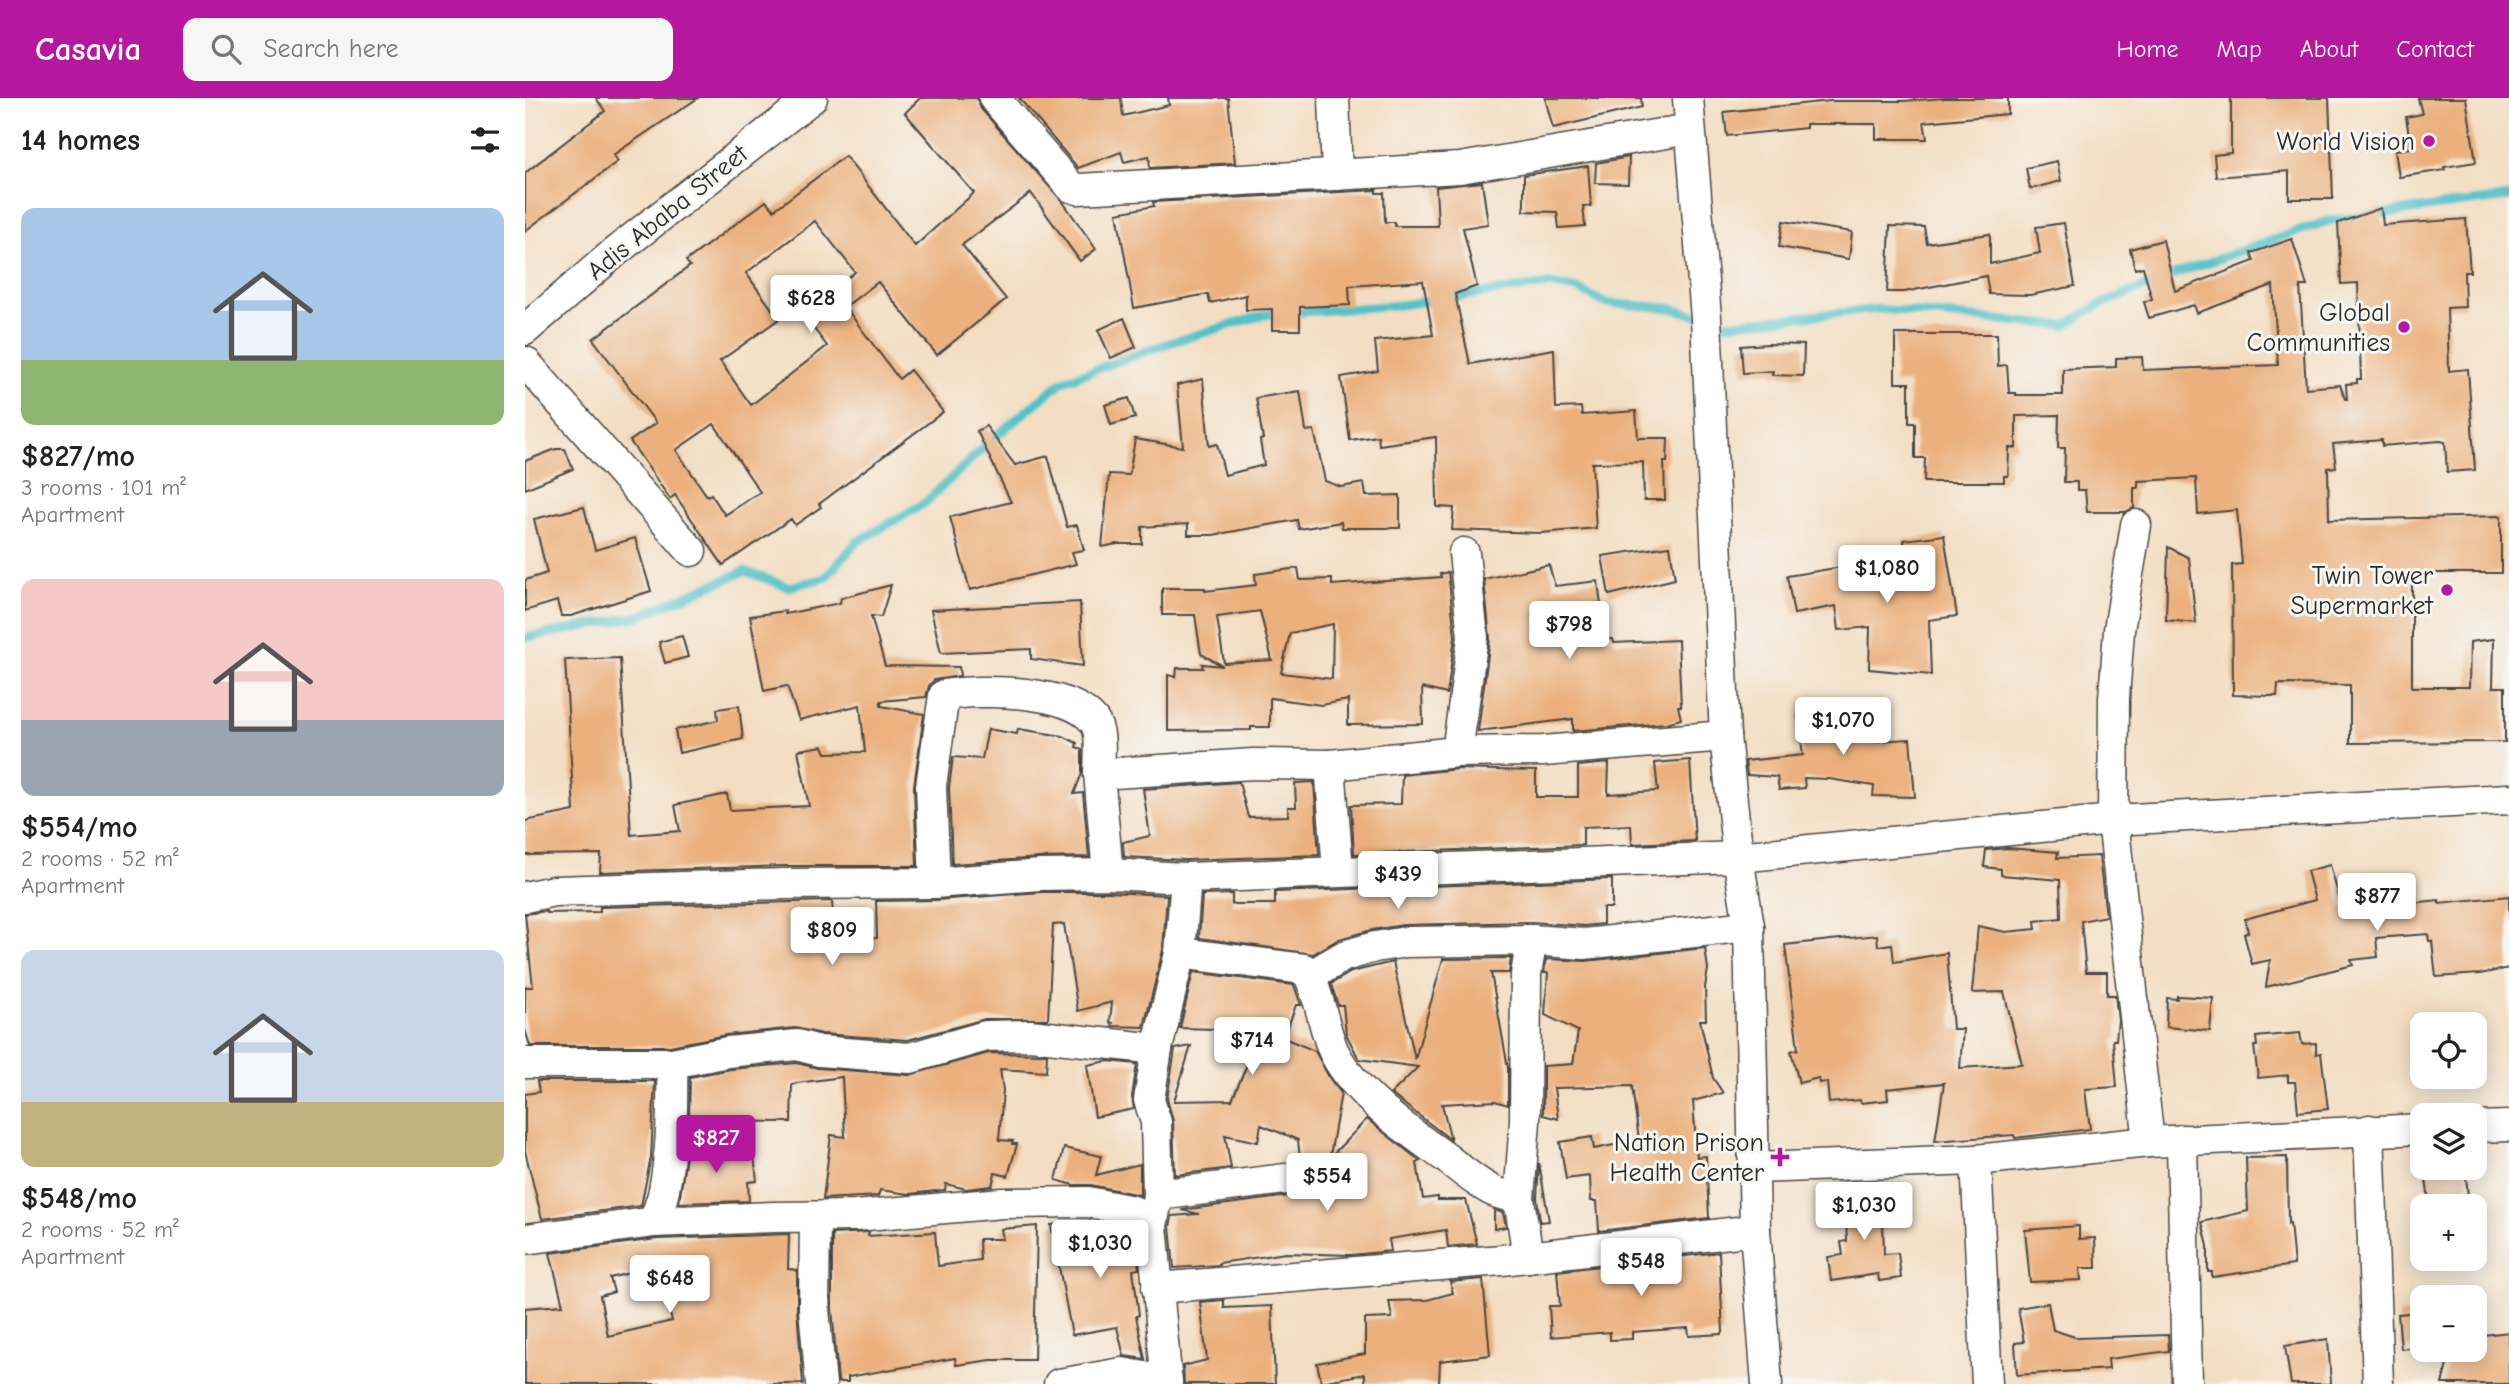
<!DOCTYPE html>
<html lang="en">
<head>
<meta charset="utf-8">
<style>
  :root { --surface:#fff; --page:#f6f6f6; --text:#222; --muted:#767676; --accent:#b5179e }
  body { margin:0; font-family:"Comic Neue",sans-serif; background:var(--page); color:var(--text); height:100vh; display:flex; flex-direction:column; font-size:26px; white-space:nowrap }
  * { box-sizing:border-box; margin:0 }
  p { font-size:23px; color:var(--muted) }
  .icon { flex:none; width:38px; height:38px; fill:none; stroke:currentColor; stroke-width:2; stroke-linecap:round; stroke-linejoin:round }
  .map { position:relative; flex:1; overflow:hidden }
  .details { display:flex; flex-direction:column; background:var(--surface); width:525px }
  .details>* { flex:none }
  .tools { position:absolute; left:1885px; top:914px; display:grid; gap:14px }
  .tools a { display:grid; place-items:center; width:77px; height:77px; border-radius:14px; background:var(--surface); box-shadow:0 4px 18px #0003; font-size:35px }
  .price { position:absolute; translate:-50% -60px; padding:0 16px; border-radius:7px; background:#fff; color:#222; font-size:23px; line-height:46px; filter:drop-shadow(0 2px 4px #0008) }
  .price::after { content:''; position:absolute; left:50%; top:42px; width:21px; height:16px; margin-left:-10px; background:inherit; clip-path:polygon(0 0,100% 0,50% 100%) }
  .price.selected { background:var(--accent); color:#fff }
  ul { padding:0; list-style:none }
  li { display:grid; align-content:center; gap:14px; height:371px; padding:0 21px }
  li span { display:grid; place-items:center; height:217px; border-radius:14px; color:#555 }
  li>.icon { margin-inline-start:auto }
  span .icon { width:126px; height:126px; fill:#fffc; stroke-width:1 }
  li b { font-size:30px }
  h2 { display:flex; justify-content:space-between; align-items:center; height:84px; padding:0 21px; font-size:30px }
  header { display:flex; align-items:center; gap:42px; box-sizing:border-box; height:98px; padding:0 35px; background:var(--accent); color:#fff }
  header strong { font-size:33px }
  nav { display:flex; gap:38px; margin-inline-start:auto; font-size:24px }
  .search { width:490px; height:63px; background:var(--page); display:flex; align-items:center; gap:18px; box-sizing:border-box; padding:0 24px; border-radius:14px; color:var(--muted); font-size:26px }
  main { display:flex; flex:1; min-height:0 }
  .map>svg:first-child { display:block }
</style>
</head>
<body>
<header>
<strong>Casavia</strong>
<div class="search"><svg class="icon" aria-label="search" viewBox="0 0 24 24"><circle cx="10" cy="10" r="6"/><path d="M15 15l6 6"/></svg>Search here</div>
<nav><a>Home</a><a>Map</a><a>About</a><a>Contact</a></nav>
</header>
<main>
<section class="details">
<h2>14 homes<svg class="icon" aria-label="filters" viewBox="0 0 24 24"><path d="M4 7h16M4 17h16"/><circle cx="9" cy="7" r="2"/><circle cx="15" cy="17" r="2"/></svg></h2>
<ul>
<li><span style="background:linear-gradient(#a9c7e8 70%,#8fb573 0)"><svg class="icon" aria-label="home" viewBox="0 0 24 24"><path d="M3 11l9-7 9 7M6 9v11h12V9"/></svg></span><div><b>$827/mo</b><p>3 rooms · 101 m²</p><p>Apartment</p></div></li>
<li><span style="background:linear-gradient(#f6c9c9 65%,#9aa5b1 0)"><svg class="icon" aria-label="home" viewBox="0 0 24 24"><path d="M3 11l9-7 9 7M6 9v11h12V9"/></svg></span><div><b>$554/mo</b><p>2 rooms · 52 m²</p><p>Apartment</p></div></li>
<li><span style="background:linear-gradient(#c9d6e8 70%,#c2b280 0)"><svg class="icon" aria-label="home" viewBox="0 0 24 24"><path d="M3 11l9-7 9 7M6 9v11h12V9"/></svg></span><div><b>$548/mo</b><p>2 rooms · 52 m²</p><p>Apartment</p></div></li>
</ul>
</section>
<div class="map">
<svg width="1984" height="1286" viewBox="0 0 1984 1286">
  <rect width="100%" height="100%" fill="#f6f6f2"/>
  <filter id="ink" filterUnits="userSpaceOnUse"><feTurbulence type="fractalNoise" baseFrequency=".0143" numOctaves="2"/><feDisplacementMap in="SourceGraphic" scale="14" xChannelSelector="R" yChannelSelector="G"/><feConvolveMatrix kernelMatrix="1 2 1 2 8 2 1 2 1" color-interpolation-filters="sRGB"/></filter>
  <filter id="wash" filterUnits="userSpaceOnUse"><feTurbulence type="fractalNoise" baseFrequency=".00686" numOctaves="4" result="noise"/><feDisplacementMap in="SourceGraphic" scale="28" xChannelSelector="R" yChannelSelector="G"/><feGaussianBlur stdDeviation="1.57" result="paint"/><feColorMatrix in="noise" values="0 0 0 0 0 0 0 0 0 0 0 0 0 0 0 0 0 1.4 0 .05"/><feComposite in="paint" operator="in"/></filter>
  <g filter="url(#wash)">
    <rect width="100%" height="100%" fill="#f3dec3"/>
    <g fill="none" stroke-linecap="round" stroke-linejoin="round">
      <polyline stroke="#52c1c8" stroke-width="9" points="0,540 114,518 220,473 263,489 300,480 332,444 400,405 471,338 538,283 644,245 739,217 874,207 1024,186 1053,191 1080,205 1145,210 1202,226 1354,211 1540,228 1572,208 1658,173 1803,123 1984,99"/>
    </g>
    <g id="blocks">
      <g fill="#ebb07d" fill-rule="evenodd">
        <polygon points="71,0 173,0 88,57 93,63 0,133 0,75 80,13"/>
        <path d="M395,0h57l4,11 82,93 33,47 -16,12 -49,-68 -69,52 44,54 -69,56 -59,-73 -33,25 54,72 11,-9 33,42 -124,92 2,3 -26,18 -4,-6 -68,46 -48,-70 -5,4 -40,-58 26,-18 -63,-84 97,-73 -4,-5 80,-60 8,9 71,-54 70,90 59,-53 -69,-80zM290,123l40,51 -53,41 25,33 -76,59 -31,-44 59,-42 -33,-46zM189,326l46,68 -35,23 -14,-21 -4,2 -31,-46z"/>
        <polygon points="494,0 596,0 598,18 644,7 643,0 703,0 710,65 625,70 624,58 599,64 596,54 553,70"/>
        <polygon points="1020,0 1116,0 1117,9 1028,30"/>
        <polygon points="1420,0 1483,0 1483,16 1399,24 1402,41 1351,41 1351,26 1281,26 1281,30 1202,38 1199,14 1305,3 1378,3"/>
        <polygon points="1706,0 1804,0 1808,101 1764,101 1764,73 1691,79 1689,57 1706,55"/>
        <polygon points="1893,0 1941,0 1951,64 1919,69 1920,72 1874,79 1870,52 1886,50 1881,19 1897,16"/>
        <polygon points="1104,59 1103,86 1070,85 1071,65"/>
        <polygon points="1532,63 1536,83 1505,91 1501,70"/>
        <polygon points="1063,68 1066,108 1058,108 1060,128 1034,130 1032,114 999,113 999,77"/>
        <polygon points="957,84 963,126 938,130 952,188 930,196 945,266 1029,251 1031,310 1056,309 1057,317 1111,313 1113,340 1143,340 1142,364 1139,364 1140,402 1119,402 1118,364 1067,365 1071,430 1016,435 927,432 929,410 912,409 911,339 854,347 853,338 825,342 816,279 853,273 850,243 908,237 898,183 824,188 825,207 775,209 775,232 747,232 747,211 721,212 721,197 685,205 683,196 609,210 592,115 629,108 628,104 851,92 851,95 859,95 860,124 869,124 870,128 913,128 911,89"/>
        <polygon points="1856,110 1858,127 1941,121 1945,174 1939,174 1940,209 1922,210 1924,273 1943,271 1950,372 1922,374 1920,344 1915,343 1857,348 1857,342 1808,346 1811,369 1803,370 1804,422 1976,418 1976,475 1887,475 1887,589 1944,589 1945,544 1969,541 1968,589 1980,589 1980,644 1825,645 1825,587 1753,586 1752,598 1708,597 1707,467 1717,466 1712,412 1673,416 1671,380 1613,383 1613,390 1609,390 1609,410 1601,414 1562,414 1560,392 1552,392 1552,384 1539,384 1540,350 1533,350 1534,317 1491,318 1491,350 1484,350 1483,378 1479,378 1479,384 1399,384 1400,360 1390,360 1390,325 1384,325 1384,285 1370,285 1370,236 1472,236 1473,268 1482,267 1484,295 1491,295 1491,297 1538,297 1538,271 1591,269 1591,260 1617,259 1618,272 1753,267 1748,187 1672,215 1669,207 1624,220 1619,204 1627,201 1618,169 1610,171 1605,151 1638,142 1650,193 1729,163 1726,155 1767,141 1782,188 1775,188 1781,290 1815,287 1820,301 1822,301 1821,286 1832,285 1832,281 1836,281 1833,185 1816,186 1813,125"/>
        <polygon points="1258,123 1327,134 1324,161 1254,149"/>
        <polygon points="1539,125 1550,188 1505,197 1464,196 1461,178 1379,194 1362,194 1365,128 1399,129 1402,145 1465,136 1465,166 1515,155 1511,129"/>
        <polygon points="599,220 611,249 586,260 573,232"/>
        <polygon points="1243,246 1279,247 1278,278 1247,277 1248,273 1218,275 1216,248"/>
        <polygon points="678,281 684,348 692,346 700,377 739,367 735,342 738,341 731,300 775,293 781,333 789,332 800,383 816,389 839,385 841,398 875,397 875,430 817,430 816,424 774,431 772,422 688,437 663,437 663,426 617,429 617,446 592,446 577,449 584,376 604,377 610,341 658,349 652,287"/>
        <polygon points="604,300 610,320 586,327 580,307"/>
        <polygon points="461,328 490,367 523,358 542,429 552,427 559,452 547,454 551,466 445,492 425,419 486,404 452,333"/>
        <polygon points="31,351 40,351 48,371 0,391 0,363"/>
        <polygon points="59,409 70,452 110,440 126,493 46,518 36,518 32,503 0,513 0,482 22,475 9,421"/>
        <polygon points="1419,437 1432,518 1404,522 1406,577 1344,571 1345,529 1314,532 1311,508 1269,516 1262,478 1323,468 1325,483 1383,476 1379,442"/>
        <polygon points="1145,448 1150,481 1084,497 1077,458"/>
        <polygon points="1643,449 1664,460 1671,525 1641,522"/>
        <polygon points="1024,467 1030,488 1073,483 1080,541 1088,541 1089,545 1153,542 1156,608 1153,608 1156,621 1141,625 1048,633 1048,621 953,633 965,541 959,481"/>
        <path d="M773,470l2,12 32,-1v6l109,-8 -1,-3 8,-2 7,65 -8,57 -25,-6 1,36 -75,1v-25l-27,5 -51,-7v29h-19v3l-83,1v-56l8,2 1,-9h26l-1,-4 21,2 -22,-12 -6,-39h-33v-27h43v3l51,-6 -1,-11zM735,513l12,49 -48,3 -7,-46zM808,526l-1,55 -51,-6 9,-40z"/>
        <polygon points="366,487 356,519 346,518 360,568 434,569 435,578 409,582 404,588 401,599 356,603 356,608 399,616 389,688 392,768 259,768 75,774 76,756 0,757 0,723 49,713 40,562 95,560 106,737 155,733 150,707 202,696 205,712 284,708 273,652 298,648 301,655 340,654 335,607 274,622 262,588 239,593 225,518 260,513 260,516 315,505 316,500"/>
        <polygon points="555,504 558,568 506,561 506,551 416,555 406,512"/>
        <polygon points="157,538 163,559 140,565 134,544"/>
        <polygon points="214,608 218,641 154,655 150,632 193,622 192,611"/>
        <polygon points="1316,611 1316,616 1333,614 1335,625 1350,623 1353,643 1385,641 1390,699 1348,698 1349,688 1304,681 1279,680 1280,690 1254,692 1252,679 1222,677 1220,663 1278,657 1273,617"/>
        <polygon points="463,631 492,636 493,631 538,638 552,645 551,649 557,651 557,675 549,696 558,695 564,759 514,760 427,766 424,689 428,659 457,661"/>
        <polygon points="1165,662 1170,743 1107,746 1106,727 1058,729 1058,747 829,756 826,707 876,706 877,677 933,671 1011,673 1011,699 1053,699 1053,668 1084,665 1083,696 1133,693 1130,665"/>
        <polygon points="714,684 723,719 763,718 763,709 771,709 770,685 789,684 794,757 661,762 599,759 598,744 625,738 618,691"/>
        <polygon points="1482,750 1533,754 1532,760 1574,758 1581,818 1556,823 1561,874 1582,874 1582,897 1590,897 1593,922 1591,942 1588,942 1592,989 1560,991 1565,1031 1490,1040 1489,1037 1410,1043 1419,985 1362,991 1363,1002 1336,1005 1335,1002 1304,1005 1302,984 1294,985 1293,980 1274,985 1266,953 1273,951 1260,847 1352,837 1353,848 1367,846 1369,864 1422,855 1428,931 1438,931 1435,970 1497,966 1479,894 1447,895 1453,828 1481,834 1511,831 1510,823 1536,820 1535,782 1476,777 1476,771 1459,769 1461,752"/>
        <polygon points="1805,767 1817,810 1849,807 1849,809 1914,802 1914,805 1984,798 1984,870 1955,876 1911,879 1907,843 1904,843 1903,836 1851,840 1853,859 1826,862 1828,867 1741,889 1745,862 1727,866 1719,836 1723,834 1720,821 1790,802 1782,773"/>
        <polygon points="1087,781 1087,810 1078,810 1078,826 1059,828 1007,824 878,827 847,832 814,841 788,856 674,840 677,797 707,796 707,806 750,806 750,794"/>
        <polygon points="516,794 583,794 642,797 638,852 619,929 587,928 588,925 585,924 587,904 553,913 539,826 528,827 523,921 460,921 383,942 297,936 270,930 201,937 145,948 5,948 0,931 0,889 8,889 0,816 21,813 21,815 75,814 75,809 307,803 310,843 352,840 351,803 411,802"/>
        <polygon points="1180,850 1183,871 1180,889 1181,922 1175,922 1188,980 1198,995 1168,1003 1172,1059 1181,1058 1184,1120 1074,1133 1072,1103 1066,1103 1065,1078 1041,1081 1035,1044 1067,1039 1069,1051 1114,1042 1107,988 1029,990 1033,1021 1018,1017 1018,968 1048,966 1053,933 1020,917 1023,875 1019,875 1021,861 1061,863"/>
        <polygon points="986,860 984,875 966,875 983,970 983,1007 970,1003 917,1006 926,1042 866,996 893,969 834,961 821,936 818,907 813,907 806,886 826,874 868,864 890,961 918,861"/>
        <polygon points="668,874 769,887 776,907 771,907 759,940 790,953 805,981 816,995 805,1058 775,1061 773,1042 736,1027 733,1044 700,1037 706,1070 650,1077 648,1023 642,1001 650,951 666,948 649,1003 707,1002 732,943 692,933 692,931 655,930"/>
        <polygon points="1652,898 1688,900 1685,933 1641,929 1642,900 1652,901"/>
        <polygon points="1775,935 1777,946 1791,945 1791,956 1796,955 1803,1011 1773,1014 1770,984 1763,984 1763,977 1733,980 1729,948 1732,948 1731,939"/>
        <polygon points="464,955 522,956 521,974 475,971 478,992 474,1042 488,1043 487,1046 492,1046 483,1078 470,1075 467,1088 441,1091 421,1086 420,1092 384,1096 355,1092 353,1098 298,1101 306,1037 320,1039 317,979 272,985 267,987 266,1024 164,1023 165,979 206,971 271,965 293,970 384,977"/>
        <polygon points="583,963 612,966 607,999 609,1011 570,1019 562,967"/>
        <polygon points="12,983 130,983 126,1059 116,1108 17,1121 0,1053 0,996 14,994"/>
        <polygon points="842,1021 895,1063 892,1065 898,1101 913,1099 913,1102 941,1102 952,1146 923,1149 921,1132 864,1141 866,1153 826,1157 761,1155 694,1165 694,1167 649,1170 645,1129 647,1118 674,1116 657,1112 810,1092 818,1089 824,1081 825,1072 822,1065 815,1059 806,1058"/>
        <polygon points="163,1044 229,1057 232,1083 223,1084 224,1103 154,1105"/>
        <polygon points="539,1050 576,1058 571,1077 615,1066 615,1097 566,1087 549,1087 531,1082"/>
        <polygon points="1762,1059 1763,1126 1765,1125 1769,1167 1687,1179 1687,1174 1683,1174 1683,1148 1677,1124 1723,1113 1721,1060"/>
        <polygon points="1014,1065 1024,1123 1015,1124 1012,1100"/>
        <polygon points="1899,1069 1940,1069 1944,1108 1905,1108"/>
        <polygon points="1357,1094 1359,1156 1373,1155 1376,1180 1354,1183 1353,1176 1306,1183 1303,1159 1318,1157 1316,1144 1322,1143 1320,1096"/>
        <polygon points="969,1112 978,1115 981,1129 969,1131"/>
        <polygon points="572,1124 600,1129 610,1137 614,1171 608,1172 614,1217 611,1218 620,1261 599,1258 592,1229 547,1237 526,1127"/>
        <polygon points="512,1128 509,1262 466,1262 431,1267 430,1260 323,1279 323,1284 313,1284 307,1210 307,1136 344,1134 343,1138 410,1134 413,1168 455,1162 454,1141 478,1141 476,1131"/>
        <polygon points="1554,1128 1554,1141 1570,1140 1571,1170 1555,1170 1556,1182 1505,1184 1500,1132"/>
        <path d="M264,1136l-1,35 9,1v40l6,74h-278v-76l38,-3 -13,-52 107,-14zM131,1168l16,55 -64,15 -8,-40 14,-4 -4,-14z"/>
        <polygon points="1194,1154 1198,1234 1197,1236 1164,1238 1163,1230 1107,1234 1107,1241 1085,1242 1085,1234 1026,1239 1024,1208 1035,1208 1032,1173"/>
        <polygon points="958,1181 965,1257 915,1263 914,1286 840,1285 840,1276 796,1284 792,1265 840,1256 840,1221 867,1220 864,1203 902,1202 928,1195 925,1184"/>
        <polygon points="699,1202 699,1210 747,1208 750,1286 659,1286 658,1268 682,1262 675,1204"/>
        <polygon points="1523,1205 1528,1232 1553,1240 1643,1237 1644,1253 1583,1261 1584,1271 1492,1277 1490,1245 1499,1244 1493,1210"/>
        <polygon points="1895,1214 1897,1249 1876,1251 1873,1216"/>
        <polygon points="1984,1234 1984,1286 1917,1286 1926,1251 1950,1251 1950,1238"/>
        <polygon points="1803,1241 1806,1286 1766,1286 1760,1248"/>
      </g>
    </g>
  </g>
  <g filter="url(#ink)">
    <use href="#blocks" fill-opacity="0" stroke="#494642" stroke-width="2"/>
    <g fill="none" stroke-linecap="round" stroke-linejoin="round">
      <defs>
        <g id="minor">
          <polyline points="469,0 546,89 553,91 935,70 1165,31"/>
          <polyline points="809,0 812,77"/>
          <polyline points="1163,0 1181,220 1200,638 1213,759 1224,828 1230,1132 1242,1286"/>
          <polyline points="0,232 90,154 287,0"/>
          <polyline points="0,264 166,453"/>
          <polyline points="1611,427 1594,532 1589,600 1588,722 1624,1044"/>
          <polyline points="932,654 948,539 939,455"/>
          <polyline points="805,667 813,773"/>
          <polyline points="583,776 574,676 728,666 805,667 932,654 1018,653 1200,638"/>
          <path d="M410,785l-4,-97 13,-91c37,-6 125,-6 150,26 9,12 5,39 5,53"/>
          <polyline points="0,799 29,793 259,786 410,785 515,777 583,776 661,780"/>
          <path d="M655,855l124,16c14,13 20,65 31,85 23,43 72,76 110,103 14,11 28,23 44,32 8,5 20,7 30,10"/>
          <polyline points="785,878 819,858 850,849 881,844 1007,842"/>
          <polyline points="0,965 147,965 203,954 272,947 294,953 385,960 461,938 505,937 632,951"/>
          <polyline points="1950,1029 1984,1028"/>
          <polyline points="1844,1032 1853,1286"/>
          <polyline points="1657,1042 1662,1286"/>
          <polyline points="1451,1062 1462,1286"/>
          <polyline points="1229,1070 1451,1062 1624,1044 1897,1031"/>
          <polyline points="633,1097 808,1075"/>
          <polyline points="290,1119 289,1211 296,1286"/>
          <path d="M130,1124c2,-11 7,-21 9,-32 8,-41 9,-85 8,-127"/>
          <polyline points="0,1141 130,1124 249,1119 330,1118 477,1105 563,1104 608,1113 627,1128"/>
          <polyline points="1003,1159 994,1101 1000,1023 1001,876 1007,842 1059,846 1224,828"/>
          <polyline points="632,1190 977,1162 1230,1132"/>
          <polyline points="534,1286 597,1275 642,1283"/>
          <polyline points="642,1286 627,1128 633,1097 631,1024 624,1002 632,951 655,855 661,780 1213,759 1588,722 1984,701"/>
        </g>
      </defs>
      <use href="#minor" stroke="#494642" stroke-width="33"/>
      <use href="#minor" stroke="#fff" stroke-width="30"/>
    </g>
  </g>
  <g fill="#b5179e" stroke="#f6f6f2" stroke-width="2.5">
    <circle cx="1904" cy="43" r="7"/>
    <circle cx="1879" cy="229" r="7"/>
    <circle cx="1922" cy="492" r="7"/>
    <path d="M1251.5 1048.5h7v7h7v7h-7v7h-7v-7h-7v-7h7z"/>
  </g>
  <g text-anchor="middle" stroke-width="6" stroke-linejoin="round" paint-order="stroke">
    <g font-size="26" fill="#2b2b2b" stroke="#f6f6f2" text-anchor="end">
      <text x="1890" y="52">World Vision</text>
      <text x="1865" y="223">Global<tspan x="1865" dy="30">Communities</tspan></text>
      <text x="1908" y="486">Twin Tower<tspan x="1908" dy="30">Supermarket</tspan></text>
      <text x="1239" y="1053">Nation Prison<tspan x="1239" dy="30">Health Center</tspan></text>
    </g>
    <g font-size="26" fill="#2b2b2b" stroke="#f6f6f2">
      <text transform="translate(142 114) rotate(-39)" y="9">Adis Ababa Street</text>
    </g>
  </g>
</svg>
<div class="tools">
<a><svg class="icon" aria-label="locate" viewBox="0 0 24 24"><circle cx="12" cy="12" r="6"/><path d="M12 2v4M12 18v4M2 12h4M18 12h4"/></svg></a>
<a><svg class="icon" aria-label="layers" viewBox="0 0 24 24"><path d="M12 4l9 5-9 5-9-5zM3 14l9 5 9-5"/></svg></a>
<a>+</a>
<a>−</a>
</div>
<b class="price" style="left:286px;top:237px">$628</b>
<b class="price" style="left:1362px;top:507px">$1,080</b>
<b class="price" style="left:1044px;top:563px">$798</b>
<b class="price" style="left:1318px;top:659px">$1,070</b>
<b class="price" style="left:873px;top:813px">$439</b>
<b class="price" style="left:1852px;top:835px">$877</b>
<b class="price" style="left:307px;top:869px">$809</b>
<b class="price" style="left:727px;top:979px">$714</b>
<b class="price selected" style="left:191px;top:1077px">$827</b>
<b class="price" style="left:802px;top:1115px">$554</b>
<b class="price" style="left:1339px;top:1144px">$1,030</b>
<b class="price" style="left:575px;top:1182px">$1,030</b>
<b class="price" style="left:1116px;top:1200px">$548</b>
<b class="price" style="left:145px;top:1217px">$648</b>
</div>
</main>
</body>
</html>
